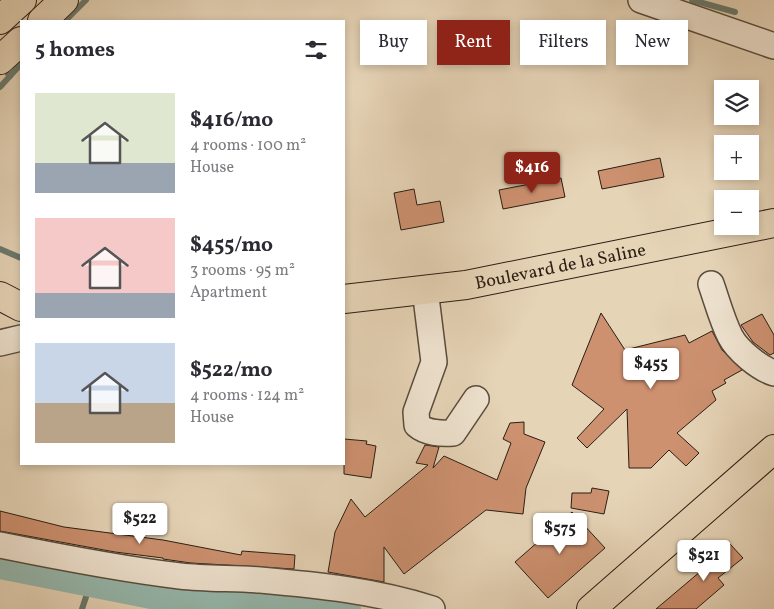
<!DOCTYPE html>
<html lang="en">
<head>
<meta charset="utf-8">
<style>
  :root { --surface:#fff; --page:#f2f2f3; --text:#2b2b33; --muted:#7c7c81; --accent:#8f2418 }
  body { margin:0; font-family:Vollkorn,serif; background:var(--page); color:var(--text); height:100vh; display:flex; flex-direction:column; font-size:19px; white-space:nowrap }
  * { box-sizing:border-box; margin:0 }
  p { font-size:16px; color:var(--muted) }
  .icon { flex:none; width:28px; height:28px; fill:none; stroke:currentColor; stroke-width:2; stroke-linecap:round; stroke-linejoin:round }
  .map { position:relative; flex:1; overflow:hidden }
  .drawer { position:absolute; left:20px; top:20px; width:325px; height:445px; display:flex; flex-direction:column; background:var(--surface); border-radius:0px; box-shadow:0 2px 8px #0003 }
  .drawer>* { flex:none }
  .guide { position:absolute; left:360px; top:20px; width:339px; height:45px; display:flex; gap:10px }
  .buttons { position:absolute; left:714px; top:80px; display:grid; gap:10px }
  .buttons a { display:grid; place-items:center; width:45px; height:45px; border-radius:0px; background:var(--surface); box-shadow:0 2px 8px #0003; font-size:25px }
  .price { position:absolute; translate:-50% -42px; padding:0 11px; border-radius:5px; background:#fff; color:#222; font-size:16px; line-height:32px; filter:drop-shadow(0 1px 2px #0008) }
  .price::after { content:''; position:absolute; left:50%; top:30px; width:15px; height:11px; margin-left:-8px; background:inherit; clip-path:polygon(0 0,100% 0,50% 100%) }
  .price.current { background:var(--accent); color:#fff }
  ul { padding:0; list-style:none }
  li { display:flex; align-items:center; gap:15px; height:125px; padding:0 15px }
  li span { display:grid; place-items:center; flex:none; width:140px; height:100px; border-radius:0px; color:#555 }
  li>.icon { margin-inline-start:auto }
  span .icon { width:60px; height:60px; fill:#fffc; stroke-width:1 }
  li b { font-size:21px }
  h2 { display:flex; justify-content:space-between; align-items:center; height:60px; padding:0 15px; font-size:21px }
  .tag { padding:0 18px; border-radius:0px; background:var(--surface); box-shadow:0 2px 8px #0003; font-size:18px; line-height:45px }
  .tag.current { background:var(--accent); color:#fff }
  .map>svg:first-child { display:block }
</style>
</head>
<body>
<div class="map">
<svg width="774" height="609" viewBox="0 0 774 609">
  <rect width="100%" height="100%" fill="#e6d4b7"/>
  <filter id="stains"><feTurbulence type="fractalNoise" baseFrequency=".004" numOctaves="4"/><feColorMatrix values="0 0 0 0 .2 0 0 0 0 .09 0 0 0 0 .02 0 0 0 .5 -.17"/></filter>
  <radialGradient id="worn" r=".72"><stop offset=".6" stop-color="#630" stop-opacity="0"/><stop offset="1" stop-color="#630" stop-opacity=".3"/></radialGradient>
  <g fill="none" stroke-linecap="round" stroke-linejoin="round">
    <g stroke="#6b7a6f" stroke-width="6">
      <polyline points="692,0 735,12"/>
      <polyline points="65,21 86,0"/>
      <polyline points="10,76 21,64"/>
      <polyline points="0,87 10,76 8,74"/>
      <polyline points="0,249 21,258"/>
      <polyline points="82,609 88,591 85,576"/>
    </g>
    <polyline stroke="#96b8ad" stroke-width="38" points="0,560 187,597 288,599 342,609"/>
  </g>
  <g fill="#cd9170" stroke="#2a1e13">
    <polygon points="660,158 664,177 602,189 598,171"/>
    <polygon points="561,178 565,197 503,209 499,190"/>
    <polygon points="414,189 417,205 440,201 444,222 401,230 394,193"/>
    <polygon points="601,313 625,350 685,335 689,343 712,331 722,350 742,370 724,380 726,383 712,391 716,400 677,433 699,453 686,466 669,450 651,468 629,468 627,409 587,448 577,438 604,409 572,385"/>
    <polygon points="762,314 774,335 774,353 770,355 753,342 741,325"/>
    <polygon points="524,422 524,434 545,442 526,488 523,514 486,510 404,574 384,547 384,582 328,572 335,532 351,499 365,517 428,465 416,463 425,445 439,447 433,468 444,456 497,480 511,443 503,439 510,423"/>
    <polygon points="344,439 367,441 366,444 376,446 371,478 344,474"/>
    <polygon points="592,488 609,491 604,514 571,508 572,493 591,493"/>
    <polygon points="0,511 64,527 163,540 241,555 242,551 295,555 294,569 191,563 163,559 163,558 115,552 0,531"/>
    <polygon points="572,512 605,548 548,598 515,562"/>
    <polygon points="730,544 743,558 718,578 724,585 696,609 656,609 714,560 713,558"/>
  </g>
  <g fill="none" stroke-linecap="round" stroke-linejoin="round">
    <defs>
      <g id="minor">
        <polyline points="641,0 774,46"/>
        <path d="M711,284c6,17 11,36 19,52 7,14 29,32 44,37"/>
        <path d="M425,289l9,73 -18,50 1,13c9,8 25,9 36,8l23,-34"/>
        <polyline points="0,343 21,338"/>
        <path d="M0,545c59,12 120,24 180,31 26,3 53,2 80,4 57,5 117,11 172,29"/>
      </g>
      <g id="major">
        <polyline points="0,20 22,0"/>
        <polyline points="42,21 64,0"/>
        <polyline points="0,60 21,41"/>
        <polyline points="0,296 21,307"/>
        <path id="s1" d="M344,299l122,-14 308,-62"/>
        <polyline points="591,609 774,449"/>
      </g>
    </defs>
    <use href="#minor" stroke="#594c3c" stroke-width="28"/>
    <use href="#major" stroke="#2a1e13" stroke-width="30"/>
    <use href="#minor" stroke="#efe3d0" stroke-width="25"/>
    <use href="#major" stroke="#e6d4b7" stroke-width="28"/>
  </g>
  <g text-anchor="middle" stroke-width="4" stroke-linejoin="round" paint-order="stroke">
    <g font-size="18" fill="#2a1e13" stroke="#efe3d0">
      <text dy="6" stroke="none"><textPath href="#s1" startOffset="219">Boulevard de la Saline</textPath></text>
    </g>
  </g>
  <rect width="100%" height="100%" filter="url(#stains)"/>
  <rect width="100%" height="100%" fill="url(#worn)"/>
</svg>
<div class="buttons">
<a><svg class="icon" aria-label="layers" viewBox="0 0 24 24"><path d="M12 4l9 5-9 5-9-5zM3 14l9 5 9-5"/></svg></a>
<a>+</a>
<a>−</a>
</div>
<b class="price current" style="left:532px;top:194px">$416</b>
<b class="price" style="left:651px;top:390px">$455</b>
<b class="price" style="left:140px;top:545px">$522</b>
<b class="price" style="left:560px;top:555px">$575</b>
<b class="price" style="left:704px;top:582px">$521</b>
<div class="guide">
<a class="tag">Buy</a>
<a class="tag current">Rent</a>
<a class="tag">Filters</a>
<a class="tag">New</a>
</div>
<section class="drawer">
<h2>5 homes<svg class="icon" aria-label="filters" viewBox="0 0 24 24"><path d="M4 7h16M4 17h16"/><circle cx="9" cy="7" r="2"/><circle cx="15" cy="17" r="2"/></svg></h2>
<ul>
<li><span style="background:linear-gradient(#dfe7d0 70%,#9aa5b1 0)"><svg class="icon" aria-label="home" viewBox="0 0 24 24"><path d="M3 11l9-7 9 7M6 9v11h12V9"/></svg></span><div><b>$416/mo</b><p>4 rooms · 100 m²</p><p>House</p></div></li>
<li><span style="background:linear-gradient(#f6c9c9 75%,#9aa5b1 0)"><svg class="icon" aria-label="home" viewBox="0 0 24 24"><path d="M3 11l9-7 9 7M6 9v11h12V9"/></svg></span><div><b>$455/mo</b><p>3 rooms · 95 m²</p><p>Apartment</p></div></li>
<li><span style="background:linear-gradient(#c9d6e8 60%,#b9a48a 0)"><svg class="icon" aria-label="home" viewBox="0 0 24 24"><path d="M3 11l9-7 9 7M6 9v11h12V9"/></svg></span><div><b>$522/mo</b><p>4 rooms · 124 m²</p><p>House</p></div></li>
</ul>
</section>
</div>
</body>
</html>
